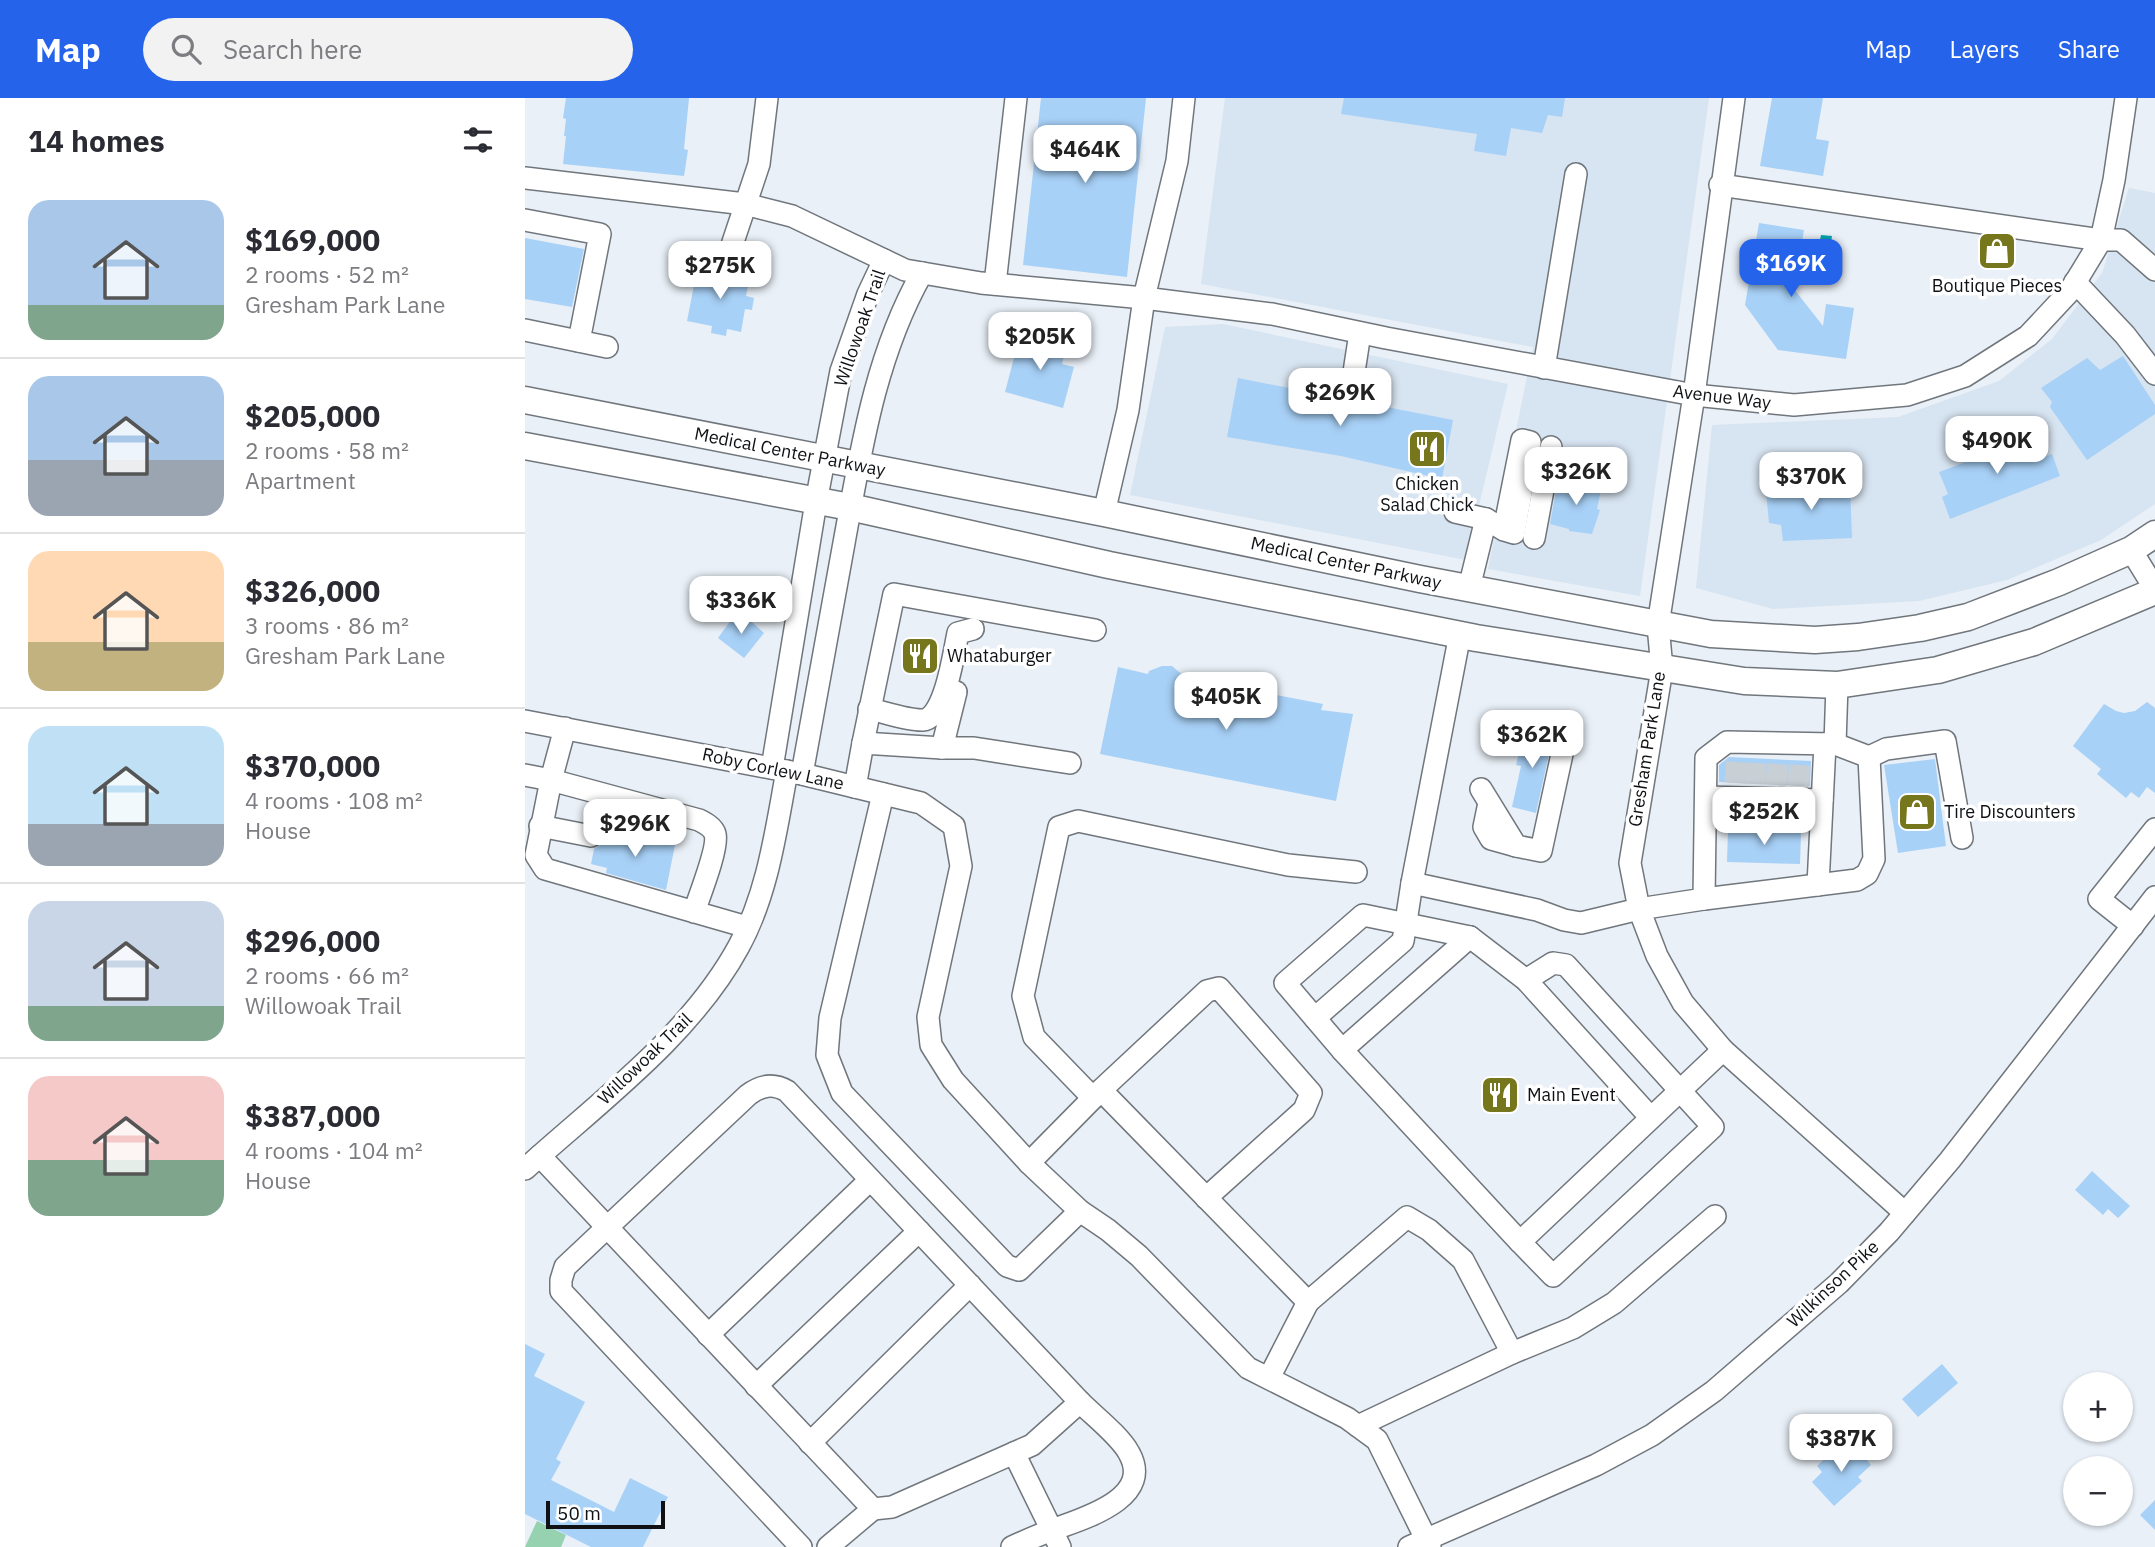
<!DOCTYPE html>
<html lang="en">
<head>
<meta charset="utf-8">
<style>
  :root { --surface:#fff; --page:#f2f2f3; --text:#2b2b33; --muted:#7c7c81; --line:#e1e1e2; --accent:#2563eb }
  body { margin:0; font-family:"IBM Plex Sans",sans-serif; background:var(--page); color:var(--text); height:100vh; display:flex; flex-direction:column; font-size:26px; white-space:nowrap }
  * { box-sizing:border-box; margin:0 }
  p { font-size:23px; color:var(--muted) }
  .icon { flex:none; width:38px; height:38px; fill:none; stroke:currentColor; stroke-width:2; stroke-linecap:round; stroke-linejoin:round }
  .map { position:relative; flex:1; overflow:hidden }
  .drawer { display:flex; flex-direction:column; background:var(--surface); width:525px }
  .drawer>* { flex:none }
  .tools { position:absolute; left:1538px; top:1274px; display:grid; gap:14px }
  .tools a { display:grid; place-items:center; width:70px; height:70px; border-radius:50%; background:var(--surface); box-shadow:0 2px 5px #0004; font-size:35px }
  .scale { position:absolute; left:21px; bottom:18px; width:119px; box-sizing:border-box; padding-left:7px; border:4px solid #0f1114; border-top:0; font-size:19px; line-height:24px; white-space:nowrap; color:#0f1114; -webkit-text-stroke:5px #fff; paint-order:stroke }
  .price { position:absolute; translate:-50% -60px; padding:0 16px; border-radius:14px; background:#fff; color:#222; font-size:23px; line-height:46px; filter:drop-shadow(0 2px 4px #0008) }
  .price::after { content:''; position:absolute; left:50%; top:42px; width:21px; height:16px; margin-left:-10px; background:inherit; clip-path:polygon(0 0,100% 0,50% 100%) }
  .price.on { background:var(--accent); color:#fff }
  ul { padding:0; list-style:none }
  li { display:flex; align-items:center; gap:21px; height:175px; padding:0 28px }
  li+li { border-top:2px solid var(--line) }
  li span { display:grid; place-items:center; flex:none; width:196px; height:140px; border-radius:21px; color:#555 }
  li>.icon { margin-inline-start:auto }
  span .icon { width:84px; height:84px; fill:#fffc; stroke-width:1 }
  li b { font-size:30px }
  h2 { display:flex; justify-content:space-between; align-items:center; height:84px; padding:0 28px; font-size:30px }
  header { display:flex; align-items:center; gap:42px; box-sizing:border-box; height:98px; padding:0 35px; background:var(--accent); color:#fff }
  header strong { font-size:33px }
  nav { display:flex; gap:38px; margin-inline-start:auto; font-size:24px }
  .search { width:490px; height:63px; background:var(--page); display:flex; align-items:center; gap:18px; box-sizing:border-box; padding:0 24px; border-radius:38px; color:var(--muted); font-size:26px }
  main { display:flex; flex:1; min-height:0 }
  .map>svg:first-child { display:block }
</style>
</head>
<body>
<header>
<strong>Map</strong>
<div class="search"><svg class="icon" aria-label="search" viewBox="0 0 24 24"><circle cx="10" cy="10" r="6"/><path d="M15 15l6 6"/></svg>Search here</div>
<nav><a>Map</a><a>Layers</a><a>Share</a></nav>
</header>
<main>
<section class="drawer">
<h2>14 homes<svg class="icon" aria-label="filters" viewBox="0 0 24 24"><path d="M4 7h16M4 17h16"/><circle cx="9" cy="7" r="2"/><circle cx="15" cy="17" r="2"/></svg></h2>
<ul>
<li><span style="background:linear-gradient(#a9c7e8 75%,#7fa58c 0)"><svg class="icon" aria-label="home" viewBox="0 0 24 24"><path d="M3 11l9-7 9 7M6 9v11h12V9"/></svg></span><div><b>$169,000</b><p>2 rooms · 52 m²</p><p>Gresham Park Lane</p></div></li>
<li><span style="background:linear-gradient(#a9c7e8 60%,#9aa5b1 0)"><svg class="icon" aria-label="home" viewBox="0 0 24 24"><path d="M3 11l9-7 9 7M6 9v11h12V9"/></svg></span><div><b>$205,000</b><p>2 rooms · 58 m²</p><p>Apartment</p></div></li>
<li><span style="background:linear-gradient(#ffd9b3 65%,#c2b280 0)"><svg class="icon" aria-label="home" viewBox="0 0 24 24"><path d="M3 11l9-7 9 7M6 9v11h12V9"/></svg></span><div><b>$326,000</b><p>3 rooms · 86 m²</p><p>Gresham Park Lane</p></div></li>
<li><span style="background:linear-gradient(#bfe0f5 70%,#9aa5b1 0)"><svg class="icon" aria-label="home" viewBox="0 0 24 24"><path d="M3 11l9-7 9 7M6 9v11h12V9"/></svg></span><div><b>$370,000</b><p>4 rooms · 108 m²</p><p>House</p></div></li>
<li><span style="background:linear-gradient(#c9d6e8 75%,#7fa58c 0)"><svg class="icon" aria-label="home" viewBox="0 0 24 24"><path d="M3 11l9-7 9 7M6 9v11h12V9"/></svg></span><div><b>$296,000</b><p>2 rooms · 66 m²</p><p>Willowoak Trail</p></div></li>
<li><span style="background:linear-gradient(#f6c9c9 60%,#7fa58c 0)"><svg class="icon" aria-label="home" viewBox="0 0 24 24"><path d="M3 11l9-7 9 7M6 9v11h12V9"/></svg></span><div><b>$387,000</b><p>4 rooms · 104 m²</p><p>House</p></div></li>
</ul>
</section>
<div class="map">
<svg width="1630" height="1449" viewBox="0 0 1630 1449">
  <rect width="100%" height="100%" fill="#e9f0f7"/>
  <g fill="#d7e4f1">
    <polygon points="700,0 1184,0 1115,498 963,471 1008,249 676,186"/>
    <polygon points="1604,90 1630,95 1630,406 1576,442 1482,482 1394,503 1248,511 1171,490 1187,327 1373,319 1474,283 1527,241 1577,175"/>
    <polygon points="698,226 983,286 941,462 605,397 640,229"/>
  </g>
  <polygon fill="#96d2b0" points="12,1423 41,1437 36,1449 0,1449"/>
  <polygon fill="#02abb1" points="1296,137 1307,138 1306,144 1310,145 1309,158 1304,161 1305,163 1309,163 1307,170 1303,169 1302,173 1291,171 1291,167 1287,167 1288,160 1292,160 1293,156 1289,155 1293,142 1295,142"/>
  <g fill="#a8d1f7">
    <polygon points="41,0 164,0 159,51 163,52 159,78 38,66 41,38 39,38 41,21 38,20"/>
    <polygon points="516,0 621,0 602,179 498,167"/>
    <polygon points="819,0 1040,0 1037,19 1023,17 1017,35 986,30 981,58 949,53 952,36 816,16"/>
    <polygon points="1247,0 1298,0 1291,41 1304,43 1298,78 1235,68"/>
    <polygon points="1234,125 1279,132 1269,191 1298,228 1301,206 1329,210 1321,261 1253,252 1220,207"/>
    <polygon points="0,140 59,151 47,209 0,201"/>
    <polygon points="1460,143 1476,145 1475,157 1458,155"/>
    <polygon points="176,170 225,178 221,198 229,200 227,212 220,211 216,234 202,231 201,238 186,235 187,228 162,223 171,177 175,178"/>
    <polygon points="495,237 541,250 537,266 549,269 538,310 480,294"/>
    <polygon points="1598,258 1630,307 1630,316 1562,362 1525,309 1527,304 1516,290 1562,260 1575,272"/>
    <polygon points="713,280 928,322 917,381 816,358 702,339"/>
    <polygon points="1513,337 1522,358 1527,356 1535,378 1425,421 1417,399 1423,396 1414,374"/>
    <polygon points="1033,382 1076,391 1072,411 1075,412 1067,436 1044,433 1044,431 1025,426"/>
    <polygon points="1325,387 1327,440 1258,443 1256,427 1244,425 1241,393 1247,392 1247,389"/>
    <polygon points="218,516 239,535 219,560 193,540 206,522 211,525"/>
    <polygon points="637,568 647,568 660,579 798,606 796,612 828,616 811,703 575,656 593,569 623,576 624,573"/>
    <polygon points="1622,604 1630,610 1630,695 1622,689 1614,700 1606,694 1601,700 1572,676 1576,671 1548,648 1579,606 1591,613 1599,615 1610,613"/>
    <polygon points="999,633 1028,638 1011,715 987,709 996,668 991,667"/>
    <polygon points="1204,659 1286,663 1285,688 1194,684 1194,667"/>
    <polygon points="1410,661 1421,748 1373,755 1359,667"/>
    <polygon points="1203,731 1276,734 1275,766 1202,764"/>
    <polygon points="78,732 150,747 141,792 81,775 82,770 66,766 69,751 75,747 79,741"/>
    <polygon points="1567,1073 1605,1108 1593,1120 1583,1111 1578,1117 1550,1092"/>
    <polygon points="0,1246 20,1256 9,1278 60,1304 31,1361 36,1364 26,1382 89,1414 105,1380 143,1399 118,1449 66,1449 0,1416"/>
    <polygon points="1417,1266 1433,1285 1393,1319 1377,1301"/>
    <polygon points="1329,1347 1346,1367 1333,1379 1337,1383 1309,1408 1287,1384 1297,1374 1292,1368 1312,1349 1319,1356"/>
    <polygon points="1630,1402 1630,1432 1615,1417"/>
  </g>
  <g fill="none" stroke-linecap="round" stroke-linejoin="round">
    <g stroke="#c8cfd5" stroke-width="21" stroke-dasharray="21 10" stroke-linecap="butt">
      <polyline points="1210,685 1212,659"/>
      <polyline points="1230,686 1231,660"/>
      <polyline points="1251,687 1253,661"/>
      <polyline points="1273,688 1275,662"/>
    </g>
    <defs>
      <g id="minor">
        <polyline points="1209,0 1169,297 1133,527 1137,571 1105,765 1114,811 1132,858 1158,905 1198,952 1380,1115"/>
        <polyline points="0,80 220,106 267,118 380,172 456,185 619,200 747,216 861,240 1169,297 1269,307 1382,297 1440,278 1503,238 1545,193 1576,142 1589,82 1601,0"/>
        <polyline points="1195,87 1576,142 1596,142 1630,172"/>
        <polyline points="0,122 75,136 54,243"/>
        <polyline points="206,150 234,66 242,0"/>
        <polyline points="1550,184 1600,237 1630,276"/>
        <polyline points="470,186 491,0"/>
        <polyline points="0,232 82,249"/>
        <polyline points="1019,270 1051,76"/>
        <polyline points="827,287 835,235"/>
        <polyline points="930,414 961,421"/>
        <polyline points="579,415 603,312 619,200 652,63 659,0"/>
        <polyline points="1009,440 1026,349"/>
        <polyline points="1606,452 1630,491"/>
        <polyline points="944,490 961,421 979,432 989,435 1005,344 997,342 979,432"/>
        <polyline points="935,536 887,785 1012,812 1039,822 1056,825 1114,811 1179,801 1181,660 1202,644 1310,646 1312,587"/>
        <path d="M344,611c15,3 40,12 54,11 22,-1 31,-69 35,-87l15,-4"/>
        <polyline points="0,623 277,676 330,689 338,645 417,650 449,650 545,665"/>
        <polyline points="338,645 369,496 570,532"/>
        <polyline points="417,650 431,594"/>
        <polyline points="1344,659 1361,651 1420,643 1437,740"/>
        <polyline points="247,670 291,404 316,273 343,196 359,162"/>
        <path d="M277,676c14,-77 28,-154 42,-231 17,-93 31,-187 78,-270"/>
        <polyline points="0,677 26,682 40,630"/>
        <polyline points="330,689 396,705 429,728 436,768 403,919 406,947 428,982 504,1065 555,1113 583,1132 614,1158 723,1270 822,1320 852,1342 905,1449"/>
        <polyline points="956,691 991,748 1016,753 1042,633"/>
        <polyline points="358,696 305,920 302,957 317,995 482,1168 494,1172 555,1113"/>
        <polyline points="1181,699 1297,702"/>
        <polyline points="964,705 959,729 966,741 991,748"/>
        <polyline points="15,728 66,738"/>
        <polyline points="1293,787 1300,646"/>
        <polyline points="1179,801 1332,782 1342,776 1349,761 1344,659 1310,646"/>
        <path d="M169,814c5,-15 25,-65 21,-78 -2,-7 -10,-11 -16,-14l-148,-40 -15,75 9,14 202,58"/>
        <polyline points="1608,828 1574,801 1630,731"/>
        <polyline points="790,920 878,843 887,785"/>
        <polyline points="817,952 945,839"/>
        <polyline points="576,992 682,893 694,890 786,995 779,1012 681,1100"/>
        <polyline points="568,1000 509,939 498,898 534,729 553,723 763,767 831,774"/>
        <polyline points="1126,1020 1001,882 945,839 838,817 760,885 817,952 995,1144 1198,952"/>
        <polyline points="15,1058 348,1411 367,1409 507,1347 555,1304"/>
        <polyline points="504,1065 576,992 783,1204 744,1280"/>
        <path d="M0,1071c74,-67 166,-134 214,-223 29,-53 37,-116 48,-175"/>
        <polyline points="995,1144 1028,1178 1188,1029 1041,867 1028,865 1001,882"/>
        <polyline points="783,1204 882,1119 904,1132 938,1162 987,1255 833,1328"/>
        <polyline points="183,1237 345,1082"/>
        <polyline points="987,1255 1048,1230 1089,1205 1190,1118"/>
        <polyline points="231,1288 394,1133"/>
        <polyline points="285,1345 445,1187"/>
        <polyline points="489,1355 535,1449"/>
        <path d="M276,1449l-240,-256v-11l4,-13 183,-172c13,-10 25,-12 39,-4l293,311c14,14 40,34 49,51 26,46 -48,66 -77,77 -13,5 -27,11 -40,17"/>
        <polyline points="303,1449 348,1411"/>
        <polyline points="884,1449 1071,1367 1127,1337 1189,1293 1314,1185 1364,1134 1425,1062 1630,799"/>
      </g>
      <g id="major">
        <polyline points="0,302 579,415 895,481 1186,536 1290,542 1333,539 1395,530 1443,519 1534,484 1606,452 1630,436"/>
        <polyline points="0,348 325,409 584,467 951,540 1219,583 1312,587 1413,572 1509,544 1630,493"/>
      </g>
    </defs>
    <use href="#minor" stroke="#70767c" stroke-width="24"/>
    <use href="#major" stroke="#70767c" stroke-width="29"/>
    <use href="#minor" stroke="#fff" stroke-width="21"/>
    <use href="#major" stroke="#fff" stroke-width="26"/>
  </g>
  <defs>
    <symbol id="shop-square" viewBox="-11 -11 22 22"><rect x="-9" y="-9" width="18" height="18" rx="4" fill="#76761c" stroke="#fff"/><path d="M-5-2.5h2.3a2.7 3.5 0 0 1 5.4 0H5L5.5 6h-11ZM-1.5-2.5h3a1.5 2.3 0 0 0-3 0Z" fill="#fff"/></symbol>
    <symbol id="restaurant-square" viewBox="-11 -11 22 22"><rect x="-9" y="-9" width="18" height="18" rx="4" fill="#76761c" stroke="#fff"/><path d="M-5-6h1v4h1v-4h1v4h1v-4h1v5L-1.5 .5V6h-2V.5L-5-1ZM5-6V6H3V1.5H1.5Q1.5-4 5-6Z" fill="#fff"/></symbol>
  </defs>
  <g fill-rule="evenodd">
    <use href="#shop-square" x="1450" y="131" width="44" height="44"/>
    <use href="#restaurant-square" x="880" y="329" width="44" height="44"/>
    <use href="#restaurant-square" x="373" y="536" width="44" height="44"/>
    <use href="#shop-square" x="1370" y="692" width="44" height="44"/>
    <use href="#restaurant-square" x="953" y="975" width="44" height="44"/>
  </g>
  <g text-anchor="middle" stroke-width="7" stroke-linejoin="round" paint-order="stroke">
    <g font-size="18" fill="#0f1114" stroke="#fff" text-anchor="start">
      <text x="1472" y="194" text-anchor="middle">Boutique Pieces</text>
      <text x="902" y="392" text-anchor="middle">Chicken<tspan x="902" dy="21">Salad Chick</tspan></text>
      <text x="422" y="564">Whataburger</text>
      <text x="1419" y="720">Tire Discounters</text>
      <text x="1002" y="1003">Main Event</text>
    </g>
    <g font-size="18" fill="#0f1114" stroke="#fff">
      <text transform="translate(335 230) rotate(-71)" y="6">Willowoak Trail</text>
      <text transform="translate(1197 299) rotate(7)" y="6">Avenue Way</text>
      <text transform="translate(265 354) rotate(11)" y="6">Medical Center Parkway</text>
      <text transform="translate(821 465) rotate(12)" y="6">Medical Center Parkway</text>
      <text transform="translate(1122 651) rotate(-81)" y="6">Gresham Park Lane</text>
      <text transform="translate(248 671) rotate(12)" y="6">Roby Corlew Lane</text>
      <text transform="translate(120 961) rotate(-44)" y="6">Willowoak Trail</text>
      <text transform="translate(1308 1186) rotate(-43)" y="6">Wilkinson Pike</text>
    </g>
  </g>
</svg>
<div class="tools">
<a>+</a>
<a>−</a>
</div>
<div class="scale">50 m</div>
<b class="price" style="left:560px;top:87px">$464K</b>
<b class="price on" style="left:1266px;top:201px">$169K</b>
<b class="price" style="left:195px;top:203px">$275K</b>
<b class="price" style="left:515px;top:274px">$205K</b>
<b class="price" style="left:815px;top:330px">$269K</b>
<b class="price" style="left:1472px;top:378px">$490K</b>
<b class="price" style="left:1051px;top:409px">$326K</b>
<b class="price" style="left:1286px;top:414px">$370K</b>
<b class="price" style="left:216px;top:538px">$336K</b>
<b class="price" style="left:701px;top:634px">$405K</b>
<b class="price" style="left:1007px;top:672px">$362K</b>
<b class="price" style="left:1239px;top:749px">$252K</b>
<b class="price" style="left:110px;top:761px">$296K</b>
<b class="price" style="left:1316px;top:1376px">$387K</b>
</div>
</main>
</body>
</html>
